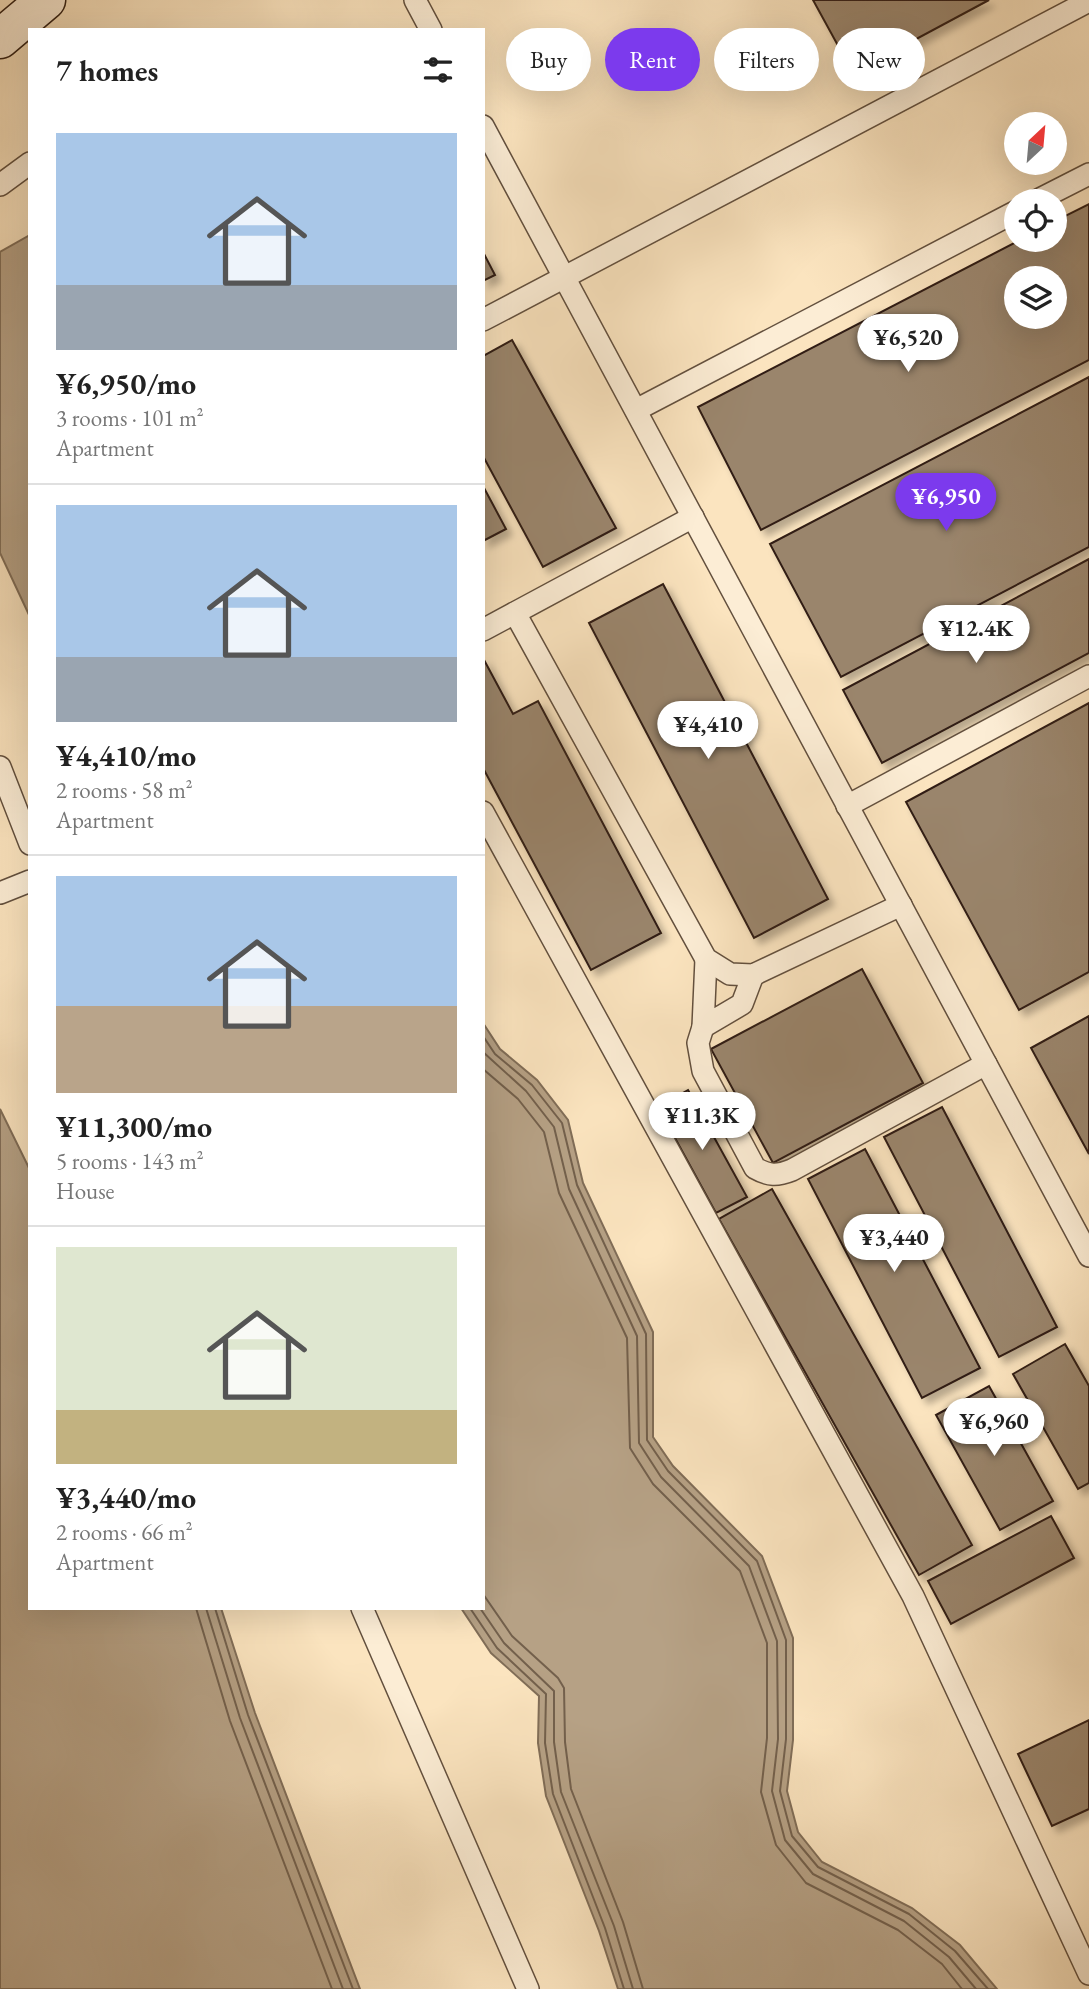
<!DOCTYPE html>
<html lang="en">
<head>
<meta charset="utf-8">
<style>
  :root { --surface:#fff; --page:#f6f6f6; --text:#222; --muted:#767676; --line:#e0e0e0; --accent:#7c3aed }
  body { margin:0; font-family:"EB Garamond",serif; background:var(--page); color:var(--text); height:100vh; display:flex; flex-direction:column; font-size:26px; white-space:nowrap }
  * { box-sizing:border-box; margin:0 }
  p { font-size:23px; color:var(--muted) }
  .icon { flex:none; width:38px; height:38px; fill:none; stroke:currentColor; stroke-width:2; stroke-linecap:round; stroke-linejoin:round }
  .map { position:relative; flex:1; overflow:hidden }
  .sheet { position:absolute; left:28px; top:28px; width:457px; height:1582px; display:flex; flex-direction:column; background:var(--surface); border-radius:0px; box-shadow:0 7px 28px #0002 }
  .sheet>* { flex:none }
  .hud { position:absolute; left:506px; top:28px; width:478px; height:63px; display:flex; gap:14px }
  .needle { width:46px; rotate:26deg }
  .tools { position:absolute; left:1004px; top:112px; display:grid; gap:14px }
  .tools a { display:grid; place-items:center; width:63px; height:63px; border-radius:50%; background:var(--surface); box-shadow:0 7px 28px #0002; font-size:35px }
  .price { position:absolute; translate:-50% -60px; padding:0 16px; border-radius:24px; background:#fff; color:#222; font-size:23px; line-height:46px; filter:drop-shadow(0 2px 4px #0008) }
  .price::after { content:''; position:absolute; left:50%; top:42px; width:21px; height:16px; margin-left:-10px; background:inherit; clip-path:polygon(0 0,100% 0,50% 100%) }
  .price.on { background:var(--accent); color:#fff }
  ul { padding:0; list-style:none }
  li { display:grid; align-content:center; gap:14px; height:371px; padding:0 28px }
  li+li { border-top:2px solid var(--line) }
  li span { display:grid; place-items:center; height:217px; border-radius:0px; color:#555 }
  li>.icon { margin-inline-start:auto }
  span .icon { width:126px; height:126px; fill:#fffc; stroke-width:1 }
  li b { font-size:30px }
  h2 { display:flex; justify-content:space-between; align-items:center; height:84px; padding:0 28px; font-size:30px }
  .chip { padding:0 24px; border-radius:32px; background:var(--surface); box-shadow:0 7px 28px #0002; font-size:24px; line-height:63px }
  .chip.on { background:var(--accent); color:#fff }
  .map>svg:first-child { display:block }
</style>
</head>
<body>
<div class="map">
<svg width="1089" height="1989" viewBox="0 0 1089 1989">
  <defs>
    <filter id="shadow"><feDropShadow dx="6" dy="6" stdDeviation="3.5" flood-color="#0004"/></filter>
  </defs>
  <rect width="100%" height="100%" fill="#fbe4bf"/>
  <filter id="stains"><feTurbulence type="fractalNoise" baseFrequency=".00286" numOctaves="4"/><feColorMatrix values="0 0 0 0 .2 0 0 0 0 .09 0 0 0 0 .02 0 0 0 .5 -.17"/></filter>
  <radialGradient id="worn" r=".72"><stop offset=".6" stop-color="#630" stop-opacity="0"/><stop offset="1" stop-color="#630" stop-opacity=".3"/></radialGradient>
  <g fill="#b6a185" stroke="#806d57" stroke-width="2">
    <polygon points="30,235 30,617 0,553 0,252"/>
    <polygon points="483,1023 500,1049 537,1080 568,1120 583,1183 653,1332 653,1437 673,1466 762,1556 793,1638 793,1740 787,1791 798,1832 822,1862 912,1908 960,1945 997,1989 618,1989 599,1931 546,1796 538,1743 539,1696 491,1653 461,1608 483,1608"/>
    <polygon points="0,1109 30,1170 30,1608 221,1608 255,1713 360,1989 0,1989"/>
  </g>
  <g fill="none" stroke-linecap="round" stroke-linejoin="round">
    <g stroke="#73604c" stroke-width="2">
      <polyline points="483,1036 495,1054 532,1085 562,1123 577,1185 646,1334 647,1440 668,1471 757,1561 786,1640 786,1739 780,1791 792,1836 818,1867 909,1914 955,1951 988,1989"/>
      <polyline points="483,1052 526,1091 554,1127 569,1189 637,1336 639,1443 661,1477 749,1566 777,1641 778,1739 772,1791 785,1840 813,1874 904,1921 949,1957 976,1989"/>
      <polyline points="483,1069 518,1099 544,1132 559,1193 627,1338 630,1448 653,1484 740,1571 767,1643 767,1738 761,1792 776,1845 806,1883 898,1930 942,1964 962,1989"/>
      <polyline points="483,1594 512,1636 558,1678 564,1688 565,1742 571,1789 623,1922 643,1989"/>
      <polyline points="196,1608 230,1721 332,1989"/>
      <polyline points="206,1608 240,1718 343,1989"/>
      <polyline points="215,1608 248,1715 353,1989"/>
      <polyline points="470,1608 497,1648 546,1694 545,1743 553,1794 605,1928 624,1989"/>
      <polyline points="480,1608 504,1643 554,1691 554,1742 561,1792 614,1926 633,1989"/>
    </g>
  </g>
  <g fill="#9a856c" stroke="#301e13" stroke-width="2" fill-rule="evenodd" filter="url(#shadow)">
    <polygon points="813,0 989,0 853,73"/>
    <path d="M1089,204v156l-328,170 -63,-123 322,-167h35v-19zM1017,278h38v39h-38z"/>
    <polygon points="483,252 495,275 483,281"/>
    <polygon points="512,340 616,528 543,567 483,456 483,356"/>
    <polygon points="1089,377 1089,547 841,677 770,544"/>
    <polygon points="483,486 506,529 483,541"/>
    <polygon points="1089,559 1089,653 882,763 843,690"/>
    <polygon points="663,584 828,899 754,938 589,623"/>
    <polygon points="483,658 513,714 538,701 661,933 591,970 483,768"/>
    <polygon points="1089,703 1089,972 1019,1010 906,802"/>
    <polygon points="862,969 923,1083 773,1163 711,1049"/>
    <polygon points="1089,1016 1089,1154 1031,1048"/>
    <polygon points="688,1090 747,1197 716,1213 658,1107"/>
    <polygon points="942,1107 1057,1327 999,1357 884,1137"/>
    <polygon points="865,1149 980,1368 922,1398 808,1179"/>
    <polygon points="772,1189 972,1545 919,1575 719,1219"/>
    <polygon points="1065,1344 1089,1386 1089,1483 1078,1489 1013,1374"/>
    <polygon points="989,1386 1053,1501 1000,1530 936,1415"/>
    <polygon points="1051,1516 1074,1558 951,1624 928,1581"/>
    <polygon points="1089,1720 1089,1809 1052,1826 1018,1754"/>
  </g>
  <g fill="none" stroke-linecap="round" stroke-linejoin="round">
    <defs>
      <g id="lane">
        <polyline points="415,0 431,30"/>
        <polyline points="483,126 1089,1256"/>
        <polyline points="0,185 30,163"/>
        <polyline points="1036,201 1089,174"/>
        <polyline points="483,320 1089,1"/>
        <polyline points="636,410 1017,211"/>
        <polyline points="515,613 706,959 730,974 753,975 901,905"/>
        <polyline points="483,630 693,517"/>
        <polyline points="0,767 30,844"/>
        <polyline points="847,806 1089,676"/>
        <polyline points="483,812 913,1596 1089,1974"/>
        <polyline points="0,893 30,881"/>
        <polyline points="706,959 703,1027 742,1004 753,975"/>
        <path d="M703,1027l-5,16 5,28 52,97c14,8 22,8 37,2l194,-106"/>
        <polyline points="362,1608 528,1989"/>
      </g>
      <polyline id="secondary" points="0,39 46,0"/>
    </defs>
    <use href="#lane" stroke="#63503e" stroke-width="24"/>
    <use href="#secondary" stroke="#301e13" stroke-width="41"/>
    <use href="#lane" stroke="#fcedd5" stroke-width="21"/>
    <use href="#secondary" stroke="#fcedd5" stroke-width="38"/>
  </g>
  <rect width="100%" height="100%" filter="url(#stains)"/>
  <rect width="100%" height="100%" fill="url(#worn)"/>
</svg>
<div class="tools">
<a><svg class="needle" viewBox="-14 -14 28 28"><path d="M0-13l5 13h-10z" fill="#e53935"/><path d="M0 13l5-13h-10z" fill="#767676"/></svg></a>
<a><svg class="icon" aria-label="locate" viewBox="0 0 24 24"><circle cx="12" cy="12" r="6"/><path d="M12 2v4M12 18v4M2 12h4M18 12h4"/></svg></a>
<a><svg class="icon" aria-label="layers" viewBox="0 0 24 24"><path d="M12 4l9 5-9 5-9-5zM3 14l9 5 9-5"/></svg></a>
</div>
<b class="price" style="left:908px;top:374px">¥6,520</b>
<b class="price on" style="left:946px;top:533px">¥6,950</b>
<b class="price" style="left:976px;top:665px">¥12.4K</b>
<b class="price" style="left:708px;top:761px">¥4,410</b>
<b class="price" style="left:702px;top:1152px">¥11.3K</b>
<b class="price" style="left:894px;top:1274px">¥3,440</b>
<b class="price" style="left:994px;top:1458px">¥6,960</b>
<div class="hud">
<a class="chip">Buy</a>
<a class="chip on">Rent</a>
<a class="chip">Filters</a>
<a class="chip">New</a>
</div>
<section class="sheet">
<h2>7 homes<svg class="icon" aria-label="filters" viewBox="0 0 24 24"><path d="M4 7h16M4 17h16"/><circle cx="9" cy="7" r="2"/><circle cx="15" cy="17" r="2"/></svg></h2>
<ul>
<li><span style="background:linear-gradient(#a9c7e8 70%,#9aa5b1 0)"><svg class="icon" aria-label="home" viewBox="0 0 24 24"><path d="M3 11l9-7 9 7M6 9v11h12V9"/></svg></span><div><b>¥6,950/mo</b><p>3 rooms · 101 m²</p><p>Apartment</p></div></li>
<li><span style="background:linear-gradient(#a9c7e8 70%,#9aa5b1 0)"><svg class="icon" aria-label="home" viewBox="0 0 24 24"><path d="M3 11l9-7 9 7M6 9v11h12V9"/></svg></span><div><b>¥4,410/mo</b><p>2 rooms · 58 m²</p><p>Apartment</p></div></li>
<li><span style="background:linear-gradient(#a9c7e8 60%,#b9a48a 0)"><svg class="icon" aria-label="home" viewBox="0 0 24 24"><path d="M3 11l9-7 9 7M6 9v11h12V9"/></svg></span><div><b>¥11,300/mo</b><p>5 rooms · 143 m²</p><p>House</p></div></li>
<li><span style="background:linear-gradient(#dfe7d0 75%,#c2b280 0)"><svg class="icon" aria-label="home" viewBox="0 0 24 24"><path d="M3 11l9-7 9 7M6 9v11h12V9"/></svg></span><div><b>¥3,440/mo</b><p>2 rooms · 66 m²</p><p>Apartment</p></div></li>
</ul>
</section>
</div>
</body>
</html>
